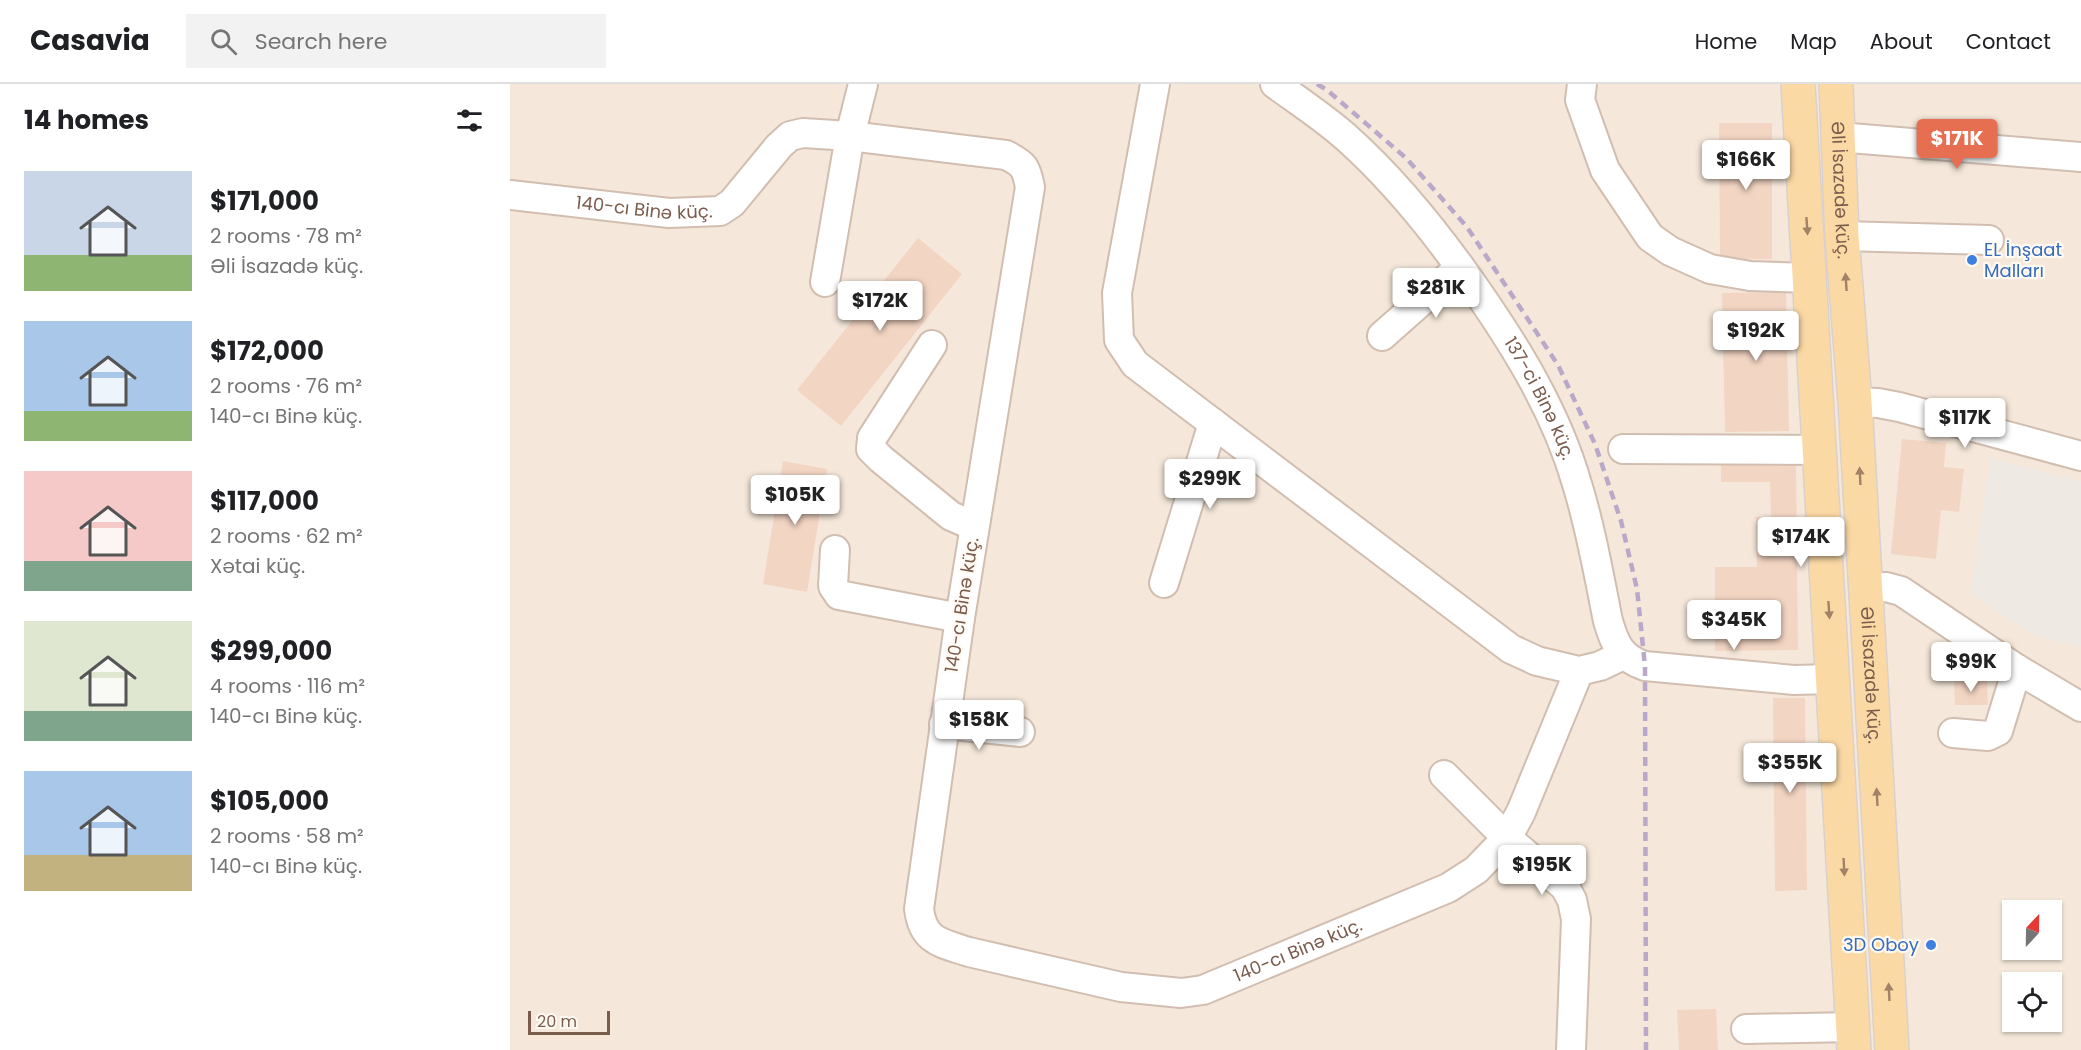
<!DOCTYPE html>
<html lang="en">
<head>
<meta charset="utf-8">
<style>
  :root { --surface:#fff; --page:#f2f2f2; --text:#202124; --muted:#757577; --line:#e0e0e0; --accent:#e76f51 }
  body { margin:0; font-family:Poppins,sans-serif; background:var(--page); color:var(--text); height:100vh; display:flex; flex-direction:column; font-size:22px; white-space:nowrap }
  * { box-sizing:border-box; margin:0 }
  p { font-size:20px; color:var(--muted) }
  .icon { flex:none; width:33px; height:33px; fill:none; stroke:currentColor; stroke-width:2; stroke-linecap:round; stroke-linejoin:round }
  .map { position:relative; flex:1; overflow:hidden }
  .side { display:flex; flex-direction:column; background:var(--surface); width:510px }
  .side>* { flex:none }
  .needle { width:39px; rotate:22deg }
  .tools { position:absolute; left:1492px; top:816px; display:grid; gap:12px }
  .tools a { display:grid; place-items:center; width:60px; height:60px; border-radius:0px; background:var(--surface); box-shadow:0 2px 4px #0004; font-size:30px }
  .scale { position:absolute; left:18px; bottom:15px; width:82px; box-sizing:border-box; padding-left:6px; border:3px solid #7a5c4d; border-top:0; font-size:16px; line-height:21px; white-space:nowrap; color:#7a5c4d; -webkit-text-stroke:4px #fffaf3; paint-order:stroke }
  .price { position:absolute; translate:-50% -51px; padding:0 14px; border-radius:6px; background:#fff; color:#222; font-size:20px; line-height:39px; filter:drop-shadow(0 2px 3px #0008) }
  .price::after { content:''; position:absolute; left:50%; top:36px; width:18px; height:14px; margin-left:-9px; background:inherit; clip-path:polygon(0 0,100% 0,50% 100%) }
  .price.selected { background:var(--accent); color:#fff }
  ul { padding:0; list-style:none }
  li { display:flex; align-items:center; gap:18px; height:150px; padding:0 24px }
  li span { display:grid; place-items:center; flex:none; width:168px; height:120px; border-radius:0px; color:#555 }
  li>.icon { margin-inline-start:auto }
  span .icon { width:72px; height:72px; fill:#fffc; stroke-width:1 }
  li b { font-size:26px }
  h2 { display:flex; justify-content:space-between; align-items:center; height:72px; padding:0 24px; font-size:26px }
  header { display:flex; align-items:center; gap:36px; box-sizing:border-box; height:84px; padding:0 30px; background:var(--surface); border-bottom:2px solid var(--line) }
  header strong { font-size:28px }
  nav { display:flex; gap:33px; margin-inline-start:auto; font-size:21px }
  .search { width:420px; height:54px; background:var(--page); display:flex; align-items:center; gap:15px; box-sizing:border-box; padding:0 21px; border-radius:0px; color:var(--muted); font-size:22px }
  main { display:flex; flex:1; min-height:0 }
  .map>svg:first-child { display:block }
</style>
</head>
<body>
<header>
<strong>Casavia</strong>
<div class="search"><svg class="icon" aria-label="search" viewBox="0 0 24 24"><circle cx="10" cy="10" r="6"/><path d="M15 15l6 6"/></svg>Search here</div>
<nav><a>Home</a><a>Map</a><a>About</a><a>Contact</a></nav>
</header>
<main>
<section class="side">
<h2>14 homes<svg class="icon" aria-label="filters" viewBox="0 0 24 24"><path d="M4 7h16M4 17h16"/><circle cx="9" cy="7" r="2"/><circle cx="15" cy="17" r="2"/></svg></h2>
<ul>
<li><span style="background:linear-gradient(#c9d6e8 70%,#8fb573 0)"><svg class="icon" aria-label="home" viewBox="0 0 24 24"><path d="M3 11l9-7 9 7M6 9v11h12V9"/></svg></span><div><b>$171,000</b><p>2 rooms · 78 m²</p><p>Əli İsazadə küç.</p></div></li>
<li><span style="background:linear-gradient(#a9c7e8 75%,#8fb573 0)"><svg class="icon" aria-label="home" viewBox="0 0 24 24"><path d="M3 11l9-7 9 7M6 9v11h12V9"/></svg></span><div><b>$172,000</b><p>2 rooms · 76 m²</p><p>140-cı Binə küç.</p></div></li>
<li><span style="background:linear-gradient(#f6c9c9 75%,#7fa58c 0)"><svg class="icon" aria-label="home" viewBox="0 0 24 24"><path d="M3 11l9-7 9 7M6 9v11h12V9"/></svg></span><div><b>$117,000</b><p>2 rooms · 62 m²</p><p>Xətai küç.</p></div></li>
<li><span style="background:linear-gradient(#dfe7d0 75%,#7fa58c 0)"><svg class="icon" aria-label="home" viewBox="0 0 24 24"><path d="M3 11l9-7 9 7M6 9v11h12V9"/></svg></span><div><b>$299,000</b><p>4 rooms · 116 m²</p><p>140-cı Binə küç.</p></div></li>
<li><span style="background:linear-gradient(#a9c7e8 70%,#c2b280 0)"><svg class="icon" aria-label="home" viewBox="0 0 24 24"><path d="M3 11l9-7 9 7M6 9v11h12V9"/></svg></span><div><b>$105,000</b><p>2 rooms · 58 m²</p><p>140-cı Binə küç.</p></div></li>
</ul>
</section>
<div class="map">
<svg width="1571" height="966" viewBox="0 0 1571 966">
  <rect width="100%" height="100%" fill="#fdf6ec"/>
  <path fill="#f5e8da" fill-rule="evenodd" d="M0,0h1571v966h-1571zM1503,826h39v40h-39zM1503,898h39v40h-39z"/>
  <polygon fill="#efe9e4" points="1480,374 1571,397 1571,562 1527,553 1460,511"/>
  <g fill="#f3d5c3">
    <polygon points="1209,39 1262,39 1262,175 1210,175"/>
    <polygon points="408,154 452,190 331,342 287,306"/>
    <polygon points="1276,208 1279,347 1215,348 1212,209"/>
    <polygon points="1392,355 1436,359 1434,383 1454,385 1449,428 1431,426 1426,475 1381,470"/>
    <polygon points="273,377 317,385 297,508 253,500"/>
    <polygon points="1211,381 1286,381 1288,566 1205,567 1205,483 1247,483 1246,433 1261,433 1260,398 1211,398"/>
    <polygon points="1444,597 1477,597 1478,621 1445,621"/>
    <polygon points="1263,614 1295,614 1297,806 1265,807"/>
    <polygon points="1206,925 1208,966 1169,966 1167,926"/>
  </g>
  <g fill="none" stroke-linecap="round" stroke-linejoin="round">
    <defs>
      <g id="minor">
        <polyline points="645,0 607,209 609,256 625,280 1001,565 1027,577 1069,587 1090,582 1113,571"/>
        <path id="s1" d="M765,0c25,18 51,35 73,55 50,45 91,97 129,152 41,59 80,123 100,193 14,45 22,92 31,137 7,24 13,37 37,45l149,14 39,-1"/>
        <polyline points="1072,0 1070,16 1095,86 1140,153 1160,167 1200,185 1240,192 1301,194"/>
        <polyline points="1328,53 1571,73"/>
        <path id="s2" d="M0,111l159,18 51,-2 12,-8 47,-57 11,-10 13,-3 47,3 156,19c18,9 20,12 24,32l-70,431 -41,291c4,33 23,34 50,43l152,35 60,6 22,-3 245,-102 28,-18 31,-32 14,-26 58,-141"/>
        <polyline points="1332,152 1479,156"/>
        <polyline points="315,198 340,52 353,0"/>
        <polyline points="872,252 950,183"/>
        <polyline points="422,261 362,354 361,365 371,375 441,432 464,442"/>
        <polyline points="1345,318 1368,319 1389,323 1571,372"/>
        <polyline points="1113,365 1309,366"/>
        <polyline points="325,466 323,502 329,511 450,534"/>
        <polyline points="654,499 703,339"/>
        <polyline points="1356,504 1376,503 1391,507 1507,585 1571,623"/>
        <polyline points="434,640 510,648"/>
        <polyline points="1443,649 1478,652 1488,647 1507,585"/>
        <polyline points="934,691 997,754 1055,803 1062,816 1066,835 1061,966"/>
        <polyline points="1236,945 1343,943"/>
      </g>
      <g id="major">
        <polyline points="1288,0 1344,966"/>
        <path id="s3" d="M1326,0l6,152 13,166 37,648"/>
      </g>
    </defs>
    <use href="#minor" stroke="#d1beb0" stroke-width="32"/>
    <use href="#major" stroke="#dad1cd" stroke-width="36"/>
    <use href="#minor" stroke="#fff" stroke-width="28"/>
    <use href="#major" stroke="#fbd9a5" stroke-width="33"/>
    <polyline stroke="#b9a8c9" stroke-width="4.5" stroke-dasharray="9 6" stroke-linecap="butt" points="807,0 817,6 896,74 957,143 1048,281 1085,360 1111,437 1127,505 1135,582 1136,966"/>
  </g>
  <defs><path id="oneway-solid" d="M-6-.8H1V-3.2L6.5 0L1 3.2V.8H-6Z" transform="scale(1.5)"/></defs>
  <g fill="#a18267">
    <use href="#oneway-solid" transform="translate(1297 142) rotate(86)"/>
    <use href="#oneway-solid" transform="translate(1336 198) rotate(-94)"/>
    <use href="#oneway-solid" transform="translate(1350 392) rotate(-93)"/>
    <use href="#oneway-solid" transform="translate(1319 526) rotate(86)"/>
    <use href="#oneway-solid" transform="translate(1367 713) rotate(-93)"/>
    <use href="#oneway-solid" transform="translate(1334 783) rotate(87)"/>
    <use href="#oneway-solid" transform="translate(1379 908) rotate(-93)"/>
  </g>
  <g fill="#3f7fe0" stroke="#fffaf3" stroke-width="2">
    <circle cx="1462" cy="176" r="6"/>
    <circle cx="1421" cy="861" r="6"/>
  </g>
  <g text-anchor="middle" stroke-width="4.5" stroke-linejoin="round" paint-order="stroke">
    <g font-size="18" fill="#7a5c4d" stroke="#fffaf3">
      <text dy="6" stroke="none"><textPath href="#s3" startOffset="106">Əli İsazadə küç.</textPath></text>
      <text dy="6" stroke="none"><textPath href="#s2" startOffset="135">140-cı Binə küç.</textPath></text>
      <text dy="6" stroke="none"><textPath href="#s1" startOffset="416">137-ci Binə küç.</textPath></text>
      <text transform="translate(452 521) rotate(-81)" y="6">140-cı Binə küç.</text>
      <text dy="6" stroke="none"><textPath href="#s3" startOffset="592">Əli İsazadə küç.</textPath></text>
      <text dy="6" stroke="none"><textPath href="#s2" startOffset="1718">140-cı Binə küç.</textPath></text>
    </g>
    <g font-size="18" fill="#366cbe" stroke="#fffaf3" text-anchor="start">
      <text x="1474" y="172">EL İnşaat<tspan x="1474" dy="21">Malları</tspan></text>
      <text x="1409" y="867" text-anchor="end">3D Oboy</text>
    </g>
  </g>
</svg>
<div class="tools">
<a><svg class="needle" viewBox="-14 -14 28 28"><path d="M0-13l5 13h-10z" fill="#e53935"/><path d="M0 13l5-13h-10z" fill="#757577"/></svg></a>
<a><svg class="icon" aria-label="locate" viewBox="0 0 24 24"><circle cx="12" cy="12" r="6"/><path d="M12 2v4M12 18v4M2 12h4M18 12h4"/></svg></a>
</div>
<div class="scale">20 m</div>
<b class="price selected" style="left:1447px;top:86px">$171K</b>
<b class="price" style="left:1236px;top:107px">$166K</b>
<b class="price" style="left:926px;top:235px">$281K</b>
<b class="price" style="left:370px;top:248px">$172K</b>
<b class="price" style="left:1246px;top:278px">$192K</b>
<b class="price" style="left:1455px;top:365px">$117K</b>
<b class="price" style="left:700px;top:426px">$299K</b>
<b class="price" style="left:285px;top:442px">$105K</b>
<b class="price" style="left:1291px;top:484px">$174K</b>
<b class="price" style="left:1224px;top:567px">$345K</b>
<b class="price" style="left:1461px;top:609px">$99K</b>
<b class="price" style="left:469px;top:667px">$158K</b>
<b class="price" style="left:1280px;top:710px">$355K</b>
<b class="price" style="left:1032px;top:812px">$195K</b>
</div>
</main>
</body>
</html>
